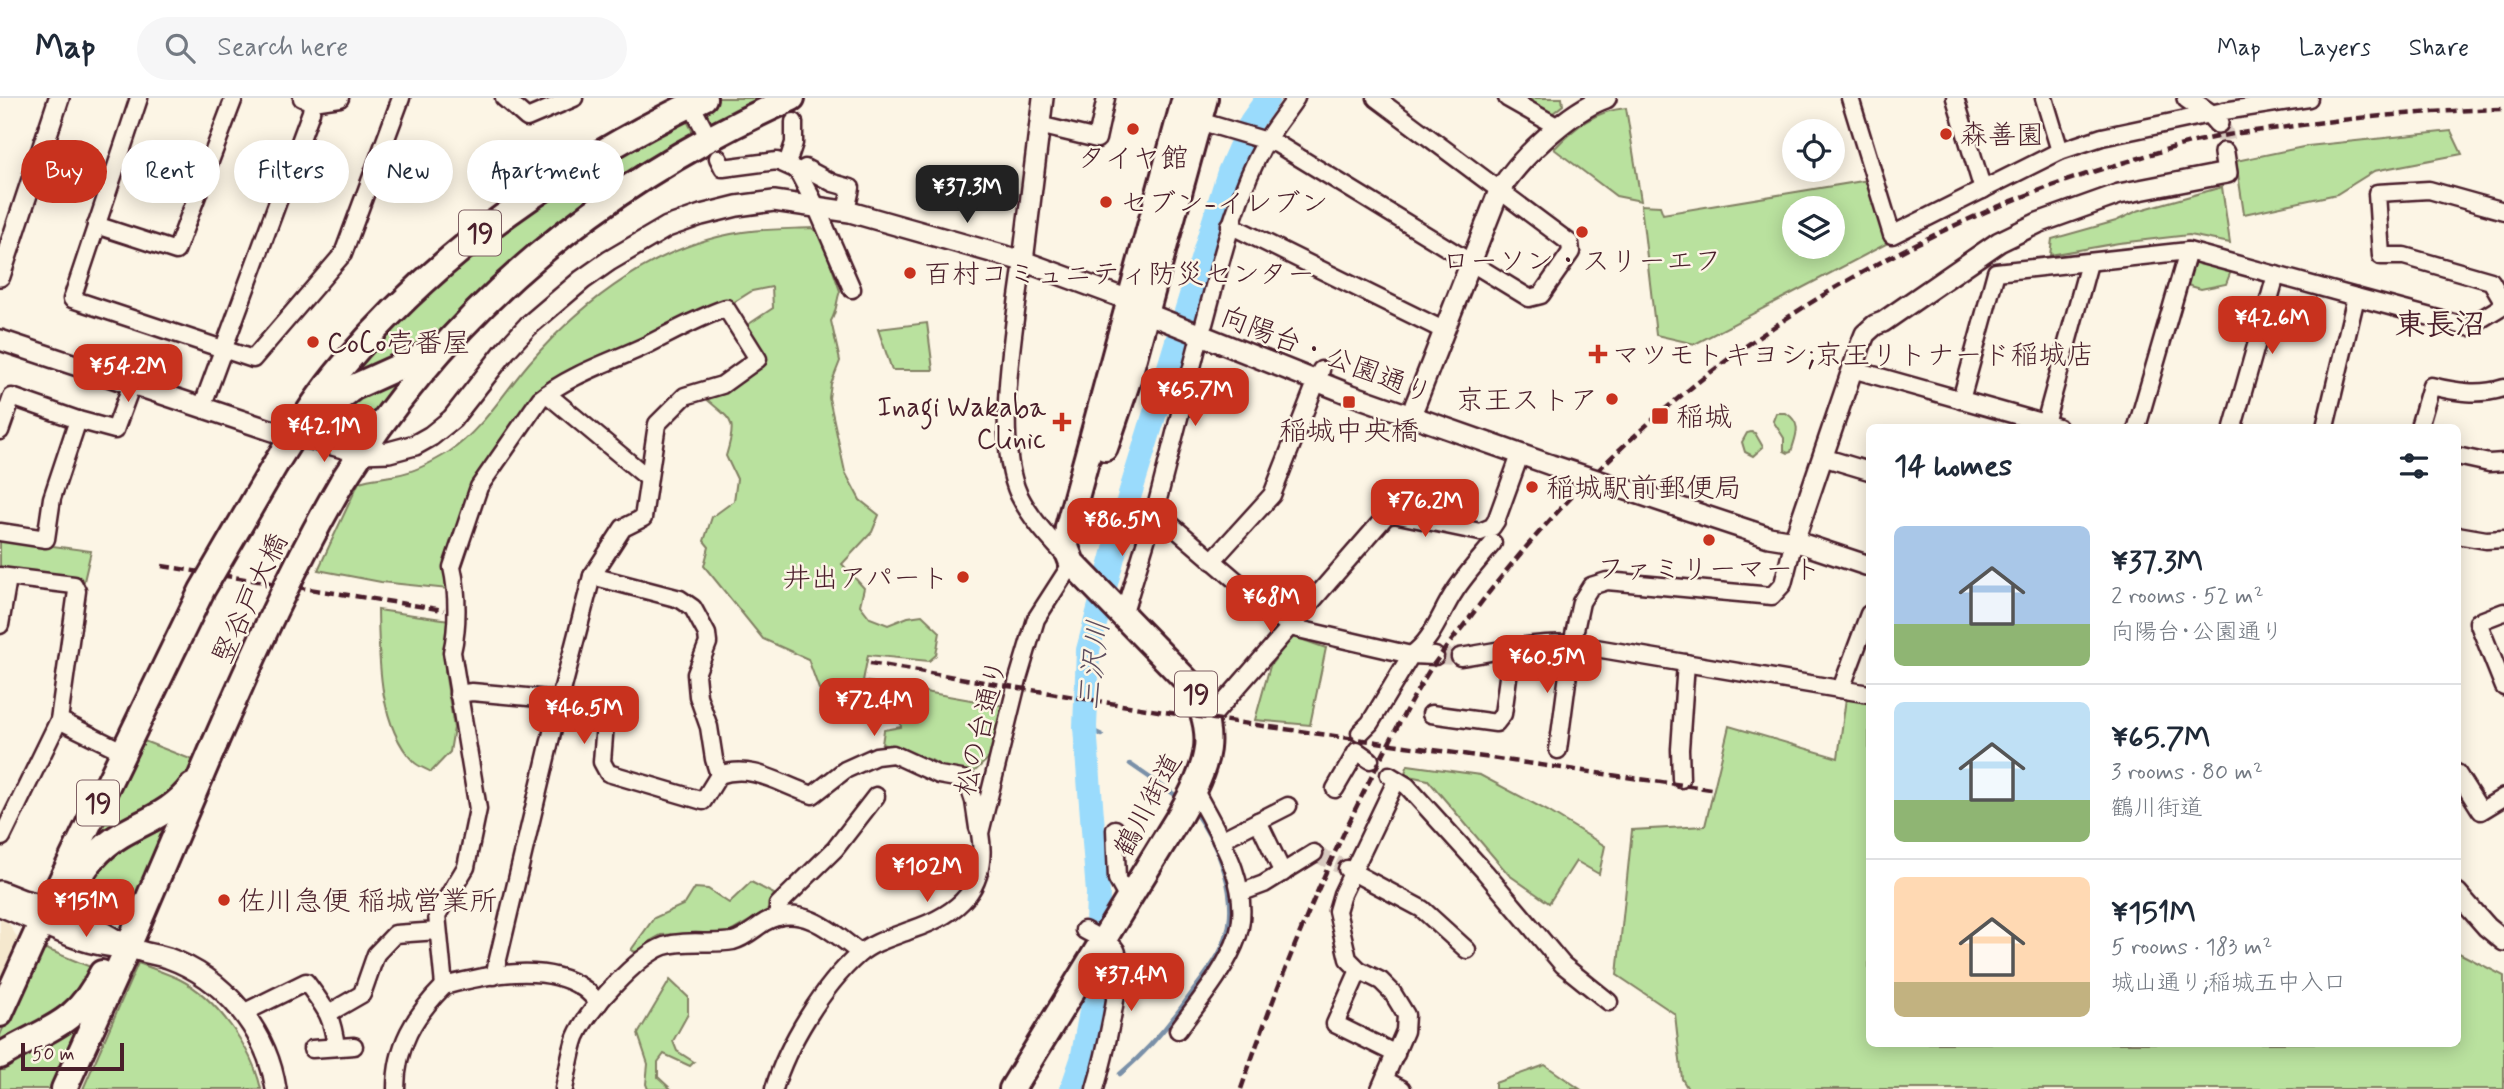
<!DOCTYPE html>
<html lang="en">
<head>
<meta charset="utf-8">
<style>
  :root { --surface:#fff; --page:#f6f6f7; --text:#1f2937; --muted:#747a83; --line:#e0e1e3; --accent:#c8321e }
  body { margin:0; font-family:Mynerve,"Klee One",sans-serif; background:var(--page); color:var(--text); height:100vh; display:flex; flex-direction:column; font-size:26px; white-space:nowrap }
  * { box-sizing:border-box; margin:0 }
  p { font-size:23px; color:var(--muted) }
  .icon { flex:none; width:38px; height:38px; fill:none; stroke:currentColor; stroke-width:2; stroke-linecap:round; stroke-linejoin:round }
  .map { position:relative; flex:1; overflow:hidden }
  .side { position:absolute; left:1866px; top:326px; width:595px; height:623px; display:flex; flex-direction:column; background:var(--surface); border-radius:10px; box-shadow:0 4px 18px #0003 }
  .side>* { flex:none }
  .hud { position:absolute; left:21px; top:42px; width:665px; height:63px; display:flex; gap:14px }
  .tools { position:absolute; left:1782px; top:21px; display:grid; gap:14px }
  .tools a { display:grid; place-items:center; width:63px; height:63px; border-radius:50%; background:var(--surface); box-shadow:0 4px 18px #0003; font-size:35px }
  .scale { position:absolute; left:21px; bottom:18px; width:103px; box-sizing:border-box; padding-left:7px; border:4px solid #4a1f2b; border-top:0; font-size:19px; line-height:24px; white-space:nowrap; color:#4a1f2b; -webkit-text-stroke:5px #fcf5e5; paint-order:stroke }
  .price { position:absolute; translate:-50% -60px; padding:0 16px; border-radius:14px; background:var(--accent); color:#fff; font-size:23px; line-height:46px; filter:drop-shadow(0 2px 4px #0008) }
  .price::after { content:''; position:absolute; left:50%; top:42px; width:21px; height:16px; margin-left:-10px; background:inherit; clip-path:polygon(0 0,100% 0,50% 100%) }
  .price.on { background:#222; color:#fff }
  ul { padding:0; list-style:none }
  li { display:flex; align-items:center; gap:21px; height:175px; padding:0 28px }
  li+li { border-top:2px solid var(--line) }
  li span { display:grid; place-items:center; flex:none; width:196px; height:140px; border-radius:10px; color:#555 }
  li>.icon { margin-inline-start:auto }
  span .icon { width:84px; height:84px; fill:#fffc; stroke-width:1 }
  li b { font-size:30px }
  h2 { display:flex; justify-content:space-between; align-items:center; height:84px; padding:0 28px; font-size:30px }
  .tag { padding:0 24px; border-radius:32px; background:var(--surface); box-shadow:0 4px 18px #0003; font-size:24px; line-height:63px }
  .tag.on { background:var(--accent); color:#fff }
  header { display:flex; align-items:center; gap:42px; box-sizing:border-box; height:98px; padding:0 35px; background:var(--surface); border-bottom:2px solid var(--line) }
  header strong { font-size:33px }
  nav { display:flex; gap:38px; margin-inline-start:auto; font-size:24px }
  .search { width:490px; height:63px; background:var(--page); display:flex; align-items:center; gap:18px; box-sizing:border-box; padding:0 24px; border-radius:38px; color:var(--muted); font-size:26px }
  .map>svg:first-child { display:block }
</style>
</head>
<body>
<header>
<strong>Map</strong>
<div class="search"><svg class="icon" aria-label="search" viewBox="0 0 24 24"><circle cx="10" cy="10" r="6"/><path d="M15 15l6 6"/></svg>Search here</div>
<nav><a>Map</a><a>Layers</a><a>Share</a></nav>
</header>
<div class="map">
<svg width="2504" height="991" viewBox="0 0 2504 991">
  <rect width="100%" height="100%" fill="#fcf5e5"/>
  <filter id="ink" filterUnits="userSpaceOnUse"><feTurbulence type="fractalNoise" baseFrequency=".0143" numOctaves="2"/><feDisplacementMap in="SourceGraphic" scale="14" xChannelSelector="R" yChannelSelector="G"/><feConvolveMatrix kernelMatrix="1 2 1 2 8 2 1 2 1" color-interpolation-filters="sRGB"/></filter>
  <g filter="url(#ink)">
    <polygon fill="#f5e8ce" points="0,821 8,824 18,841 0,881"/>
    <g fill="#b9e19e" stroke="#828064" stroke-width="2" fill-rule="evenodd">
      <polygon points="719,0 776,0 713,30 701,8"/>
      <polygon points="1519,0 1562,0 1563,7 1553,15 1548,15"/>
      <path d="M1626,10l15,93 -25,-5 -62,-47c21,-22 40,-38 72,-41z"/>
      <polygon points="684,17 696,40 433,246 343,280 385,233 520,113"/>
      <polygon points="2451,33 2462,56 2374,73 2337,96 2244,116 2236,63 2308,48"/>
      <path d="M1869,82l19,63 -193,101 -39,-9 -15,-130 19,1 3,8zM1794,110h38v39h-38z"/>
      <polygon points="2222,89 2230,145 2189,137 2119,145 2050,157 2052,141 2116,123 2137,113"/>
      <path d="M812,130l9,8 19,55c-4,11 -3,20 -9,30l9,40 -9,23 -2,14 16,74 15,28 19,15 -7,17 -30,32 22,24 -4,17 10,13 18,7 20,-8 14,-2 18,17 -4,23 -7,6 -61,-6 -5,26 142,25 -13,49 -17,16 -21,2 -23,-13 -49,-16 2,-14 17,-3 -2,-19c-32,0 -51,-7 -80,-19l-11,-30 -45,-20 -59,-73 5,-19 -5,-6 8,-24 22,-16 3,-22 -11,-23c12,-39 6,-34 -23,-60l61,-35 -21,-33 30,-20 -1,-21 -20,4 -21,13 -194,88 -63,92 -26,105 -67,-7 -63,-12 41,-88c12,-4 24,-4 37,-7 19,-3 37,-13 53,-23 33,-22 55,-60 81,-90 55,-63 129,-118 213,-130 23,-3 46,-3 69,-4z"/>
      <polygon points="2195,162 2231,173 2226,186 2201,191 2187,187"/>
      <polygon points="927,225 933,272 892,272 878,231"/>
      <polygon points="415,272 370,331 350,338 328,330 344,304"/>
      <path d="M1776,315h10c17,11 10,22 5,39l-3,1 -4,-2v-13l-11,-17z"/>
      <polygon points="1751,334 1755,335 1763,349 1753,358 1745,354 1742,344 1747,335"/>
      <polygon points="0,441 91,453 84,483 0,470"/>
      <path d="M378,512l72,10 -5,34v17l9,57 -4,24 -19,20c-5,-3 -14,-6 -18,-11 -35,-37 -34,-104 -35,-151z"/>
      <polygon points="1292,538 1326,550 1310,627 1255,622 1270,568"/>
      <polygon points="1846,600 1869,605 1869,945 2457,945 2457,854 2504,878 2504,991 1688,991 1682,981 1675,916 1617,877 1632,732 1705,728 1729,628 1838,660"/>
      <polygon points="144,643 198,664 188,684 80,765"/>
      <polygon points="1408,667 1480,677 1548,713 1605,748 1599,776 1576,763 1549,805 1509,777 1428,682 1404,677"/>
      <polygon points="181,711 136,816 79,794 94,769"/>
      <polygon points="751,784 774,796 768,812 730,834 661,837 650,843 645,851 638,855 631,852 654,820 685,806 695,790 708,791 729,805"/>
      <polygon points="39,848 93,870 76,901 0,949 0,937"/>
      <path d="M138,865c13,5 28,10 41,16 38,19 73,69 82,110h-178z"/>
      <polygon points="670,882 688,899 688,916 673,943 677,953 694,964 690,968 664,956 658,964 658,979 671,991 648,991 646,986 648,966 638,936"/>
      <polygon points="95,900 55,991 0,991 0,967"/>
      <polygon points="1545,967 1580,991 1495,991 1495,985"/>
    </g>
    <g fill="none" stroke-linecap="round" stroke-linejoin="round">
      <g stroke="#7a90a8" stroke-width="4.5">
        <polyline points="1085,629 1102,637"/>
        <polyline points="1130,666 1181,701"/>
        <path d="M1120,976c29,-24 50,-50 71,-80 12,-17 27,-34 34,-54 16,-43 -7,-96 -32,-130"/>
      </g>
      <polyline stroke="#9adbfc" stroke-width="24" points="1072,991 1082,962 1095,892 1098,795 1085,629 1088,552 1130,396 1229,74 1251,24 1268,0"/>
      <g stroke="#d8cac0" stroke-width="16" stroke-dasharray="16 8" stroke-linecap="butt">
        <polyline points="1435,558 1460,559"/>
        <polyline points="1314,755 1347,771"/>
      </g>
      <path stroke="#d8cac0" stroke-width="19" stroke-dasharray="19 10" stroke-linecap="butt" d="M2218,25c7,9 10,20 6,30"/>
      <defs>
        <g id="minor">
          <polyline points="139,0 72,201 253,261 343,156 401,0"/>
          <polyline points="302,0 313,4 340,0"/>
          <polyline points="504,0 527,20 574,0"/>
          <polyline points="1507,0 1558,29"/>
          <polyline points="1850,0 1892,137 2060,53 2102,39 2224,13 2309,0"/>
          <polyline points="1955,0 1983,92"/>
          <polyline points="2044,0 2060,53"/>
          <polyline points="695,14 705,33"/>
          <polyline points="1199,23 1277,46 1529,200 1541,197 1571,154 1570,145 1376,0"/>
          <polyline points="1039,27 1097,41 1106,0"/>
          <polyline points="718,60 723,70 777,63 797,72 816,108 852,191"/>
          <polyline points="787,66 794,45 794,24"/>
          <polyline points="800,77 805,70 833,85 851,90 846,113"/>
          <polyline points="2504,113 2429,92 2377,95 2381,158 2404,158 2491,183 2504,205"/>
          <polyline points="96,127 176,153 234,0"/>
          <polyline points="1230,127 1443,232"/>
          <polyline points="2356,199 2468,229 2504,207"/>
          <path d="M1204,226c17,-62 30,-125 61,-181 9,-16 21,-30 31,-45"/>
          <polyline points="1852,271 2058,329"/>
          <polyline points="547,296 648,380"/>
          <polyline points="1961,302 1996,174 2188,153 2356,199 2325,329"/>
          <polyline points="202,309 311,14 313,0"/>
          <polyline points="2044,329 2089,165"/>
          <polyline points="2137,329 2188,153"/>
          <polyline points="2233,329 2276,177"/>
          <path d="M2419,329l12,-41c25,6 48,10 73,2"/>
          <polyline points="0,333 12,299 78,322"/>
          <polyline points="2457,358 2489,365 2504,364"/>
          <polyline points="1822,359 1869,373"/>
          <polyline points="1155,413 1290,529 1411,557 1435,558"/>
          <polyline points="0,434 46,441 52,400 78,322 115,332 132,286"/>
          <polyline points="2457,437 2486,442 2504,441"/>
          <polyline points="1212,463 1272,397 1321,272"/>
          <polyline points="0,478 74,487 77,493 59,622 2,739 0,738"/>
          <polyline points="2504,514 2478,524 2504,589"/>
          <polyline points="1123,518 1155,413 1200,238"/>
          <polyline points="0,527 8,480"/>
          <path d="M1460,559c37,-5 74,-16 112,-13l297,50"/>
          <polyline points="1841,591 1869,516"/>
          <polyline points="458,596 472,594 594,605 606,612 602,664 608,675 703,703 719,677 714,661 709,629 698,598 696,576 708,545 707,536 693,510 680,501 592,478"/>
          <polyline points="1431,616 1496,625 1503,616 1512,550"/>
          <polyline points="59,622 124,654"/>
          <polyline points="1207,624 1386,418 1394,416 1480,434 1492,429 1496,423 1520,357"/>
          <path d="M1360,635l10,-10 41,-68c23,-16 29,-42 44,-64 11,-17 25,-32 38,-48"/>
          <polyline points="1558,652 1572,546 1581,504 1591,488 1607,483 1772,498 1783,486 1794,443"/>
          <polyline points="2457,675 2481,713 2504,699"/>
          <path d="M719,677c34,-12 62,10 94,20l32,-25 31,-14 17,-2 46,21 28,5 7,21 4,27"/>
          <polyline points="1389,677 1407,688 1485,774 1563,867 1609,904"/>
          <polyline points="1681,681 1680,651 1686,565"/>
          <polyline points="1335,691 1357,653 1370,662"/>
          <polyline points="1258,723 1283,775"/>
          <polyline points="1115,731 1117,781 1128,801"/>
          <polyline points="1221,742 1288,708"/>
          <polyline points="1347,771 1422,811 1467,852"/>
          <polyline points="1240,795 1264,786 1314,755"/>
          <polyline points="778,819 778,807 835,751 876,698"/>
          <path d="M1084,832c8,5 27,12 32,20 10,19 -14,116 -21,139"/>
          <polyline points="1359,872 1335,926 1396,956"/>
          <path d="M444,888l-7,-71 29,-48 12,-58 -26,-157c6,-25 6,-59 0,-85l27,-80 61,-88c31,-25 71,-37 107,-54 26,-13 50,-27 79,-37l32,51 -36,26 -37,11 -28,28 -14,94 -20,10 -31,48 -32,123 -66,277"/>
          <path d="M243,915l63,-31c19,26 26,32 30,65"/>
          <polyline points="329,915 362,896 376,856 395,836 438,833"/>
          <path d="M1178,932c21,-29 48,-60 60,-95 15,-50 -22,-105 -44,-146"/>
          <polyline points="312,951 354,948"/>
          <polyline points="1385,982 1402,991"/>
          <path d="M396,991c0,-43 18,-73 48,-103 41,-11 101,-24 139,2 6,4 11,10 16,15"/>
          <path d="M564,991c4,-17 6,-36 12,-52 11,-26 61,-81 88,-91 23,-7 46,-1 69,-5 12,-3 22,-13 32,-19 36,-20 68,10 95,31"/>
          <path d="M774,991c13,-44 49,-103 84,-134 15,-13 35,-18 53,-25 48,-16 78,-42 69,-97l38,-154 18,-60 36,-56c-19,-21 -40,-42 -53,-68 -26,-56 -4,-172 4,-234"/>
          <polyline points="1380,991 1405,933 1406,917 1392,894 1381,883 1359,872 1348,861 1337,813 1342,796 1396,683"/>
        </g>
        <g id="tertiary">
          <polyline points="2187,0 2210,16 2218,25"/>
          <polyline points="1023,163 1043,0"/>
          <polyline points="0,178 59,0"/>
          <polyline points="0,242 291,339 311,341 361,355 389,354 415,347 431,338 452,321 506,252 528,228 582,182 609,163 667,129 701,117 737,108 774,103 850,114 1023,163 1129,202 1146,215 1349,296 1551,367"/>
          <path d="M1415,307l84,-214c21,-33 70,-80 107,-93"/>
          <polyline points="1624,391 1769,439 1794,443 1869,468"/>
          <polyline points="1794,443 1861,246 1865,236 1875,227 1883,224 1999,144 2038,125 2119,96 2227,75 2224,55"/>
          <polyline points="0,793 23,802 61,811"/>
          <polyline points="2457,795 2487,829 2504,843"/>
          <path d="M54,799c11,23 23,23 45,33 10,5 19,11 28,16 13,7 28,8 41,12 56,20 99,72 108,131"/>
          <path d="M0,808c37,14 84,43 124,41"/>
        </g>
        <g id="primary">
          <polyline points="322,320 336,303 354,289 436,252"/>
          <polyline points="1105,350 1127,285 1205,0"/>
          <path d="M276,365c21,-33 41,-67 67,-97 101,-120 221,-200 361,-268"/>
          <path d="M342,384c111,-176 261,-300 450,-384"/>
          <path d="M72,793c11,-23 27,-43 49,-56 26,-15 53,-24 71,-49"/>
          <polyline points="0,916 49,808 141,618"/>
          <path d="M0,958c46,-28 76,-29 102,-83"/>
          <polyline points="64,991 124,858 215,645"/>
          <path d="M1012,991l168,-274c28,-50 41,-81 8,-133l-116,-119 -6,-16 2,-20 117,-429"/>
        </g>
      </defs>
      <use href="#minor" stroke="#4a1f2b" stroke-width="21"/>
      <use href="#tertiary" stroke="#4a1f2b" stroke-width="24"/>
      <use href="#primary" stroke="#4a1f2b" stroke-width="30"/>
      <use href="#minor" stroke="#fcf5e5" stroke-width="16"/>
      <use href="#tertiary" stroke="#fcf5e5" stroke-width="19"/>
      <use href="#primary" stroke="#fcf5e5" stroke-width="24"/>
      <g stroke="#4a1f2b" stroke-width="4.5" stroke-dasharray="10 5" stroke-linecap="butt">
        <polyline points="162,468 444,512"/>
        <polyline points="870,565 1164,614 1711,691"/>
        <path d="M1241,991c38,-109 81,-217 134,-319 17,-33 34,-67 54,-99 13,-19 28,-37 42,-55 165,-222 399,-382 665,-457 22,-7 44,-14 67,-19 25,-6 51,-9 77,-12 74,-11 149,-17 224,-19"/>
      </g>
      <defs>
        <polyline id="tertiary-bridge" points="1551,367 1624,391"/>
        <g id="primary-bridge">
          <polyline points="141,618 202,492 276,365"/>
          <path d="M215,645c39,-89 78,-177 127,-261"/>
        </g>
      </defs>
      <use href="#tertiary-bridge" stroke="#4a1f2b" stroke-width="24" stroke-linecap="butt"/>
      <use href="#primary-bridge" stroke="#4a1f2b" stroke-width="30" stroke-linecap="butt"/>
      <use href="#tertiary-bridge" stroke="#fcf5e5" stroke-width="19"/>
      <use href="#primary-bridge" stroke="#fcf5e5" stroke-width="24"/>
    </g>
  </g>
  <g fill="#c8321e" stroke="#fcf5e5" stroke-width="2.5">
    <circle cx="1133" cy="31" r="7"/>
    <circle cx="1946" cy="36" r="7"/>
    <circle cx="1106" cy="104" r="7"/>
    <circle cx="1582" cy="134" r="7"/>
    <circle cx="910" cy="175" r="7"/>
    <circle cx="313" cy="244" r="7"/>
    <path d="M1594.5 245.5h7v7h7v7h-7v7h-7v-7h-7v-7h7z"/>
    <circle cx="1612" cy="301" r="7"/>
    <rect x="1342" y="297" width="14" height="14" rx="3.5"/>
    <rect x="1651" y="309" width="18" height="18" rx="3.5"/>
    <path d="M1058.5 313.5h7v7h7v7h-7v7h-7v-7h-7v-7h7z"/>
    <circle cx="1532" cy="389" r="7"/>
    <circle cx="1709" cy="442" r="7"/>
    <circle cx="963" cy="479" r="7"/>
    <circle cx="224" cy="802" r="7"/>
  </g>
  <g text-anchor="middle" stroke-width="5" stroke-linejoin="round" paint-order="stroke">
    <g fill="#fcf5e5" stroke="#7f5f63" stroke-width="2">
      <rect x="459" y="112.5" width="42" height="45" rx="5"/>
      <rect x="1175" y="573.5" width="42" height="45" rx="5"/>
      <rect x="77" y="682.5" width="42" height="45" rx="5"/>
    </g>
    <g font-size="26" font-weight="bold" fill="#4a1f2b">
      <text x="480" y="144">19</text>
      <text x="1196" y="605">19</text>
      <text x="98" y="714">19</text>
    </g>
    <g font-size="28" fill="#4a1f2b" stroke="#fcf5e5" text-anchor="start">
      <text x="1960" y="46">森善園</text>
      <text x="1133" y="69" text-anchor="middle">タイヤ館</text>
      <text x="1120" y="114">セブン-イレブン</text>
      <text x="1582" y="172" text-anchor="middle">ローソン・スリーエフ</text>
      <text x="924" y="185">百村コミュニティ防災センター</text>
      <text x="327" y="254">CoCo壱番屋</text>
      <text x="1612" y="266">マツモトキヨシ;京王リトナード稲城店</text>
      <text x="1598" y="311" text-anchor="end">京王ストア</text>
      <text x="1046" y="318" text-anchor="end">Inagi Wakaba<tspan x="1046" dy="32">Clinic</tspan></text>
      <text x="1676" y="328">稲城</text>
      <text x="1349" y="342" text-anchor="middle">稲城中央橋</text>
      <text x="1546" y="399">稲城駅前郵便局</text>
      <text x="1709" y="480" text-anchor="middle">ファミリーマート</text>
      <text x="949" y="489" text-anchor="end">井出アパート</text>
      <text x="238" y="812">佐川急便 稲城営業所</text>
    </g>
    <g font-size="28" fill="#4a1f2b" stroke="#fcf5e5">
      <text transform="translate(1327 256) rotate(21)" y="10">向陽台・公園通り</text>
      <text transform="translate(249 500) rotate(-65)" y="10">竪谷戸大橋</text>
      <text transform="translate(980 629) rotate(-76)" y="10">松の台通り</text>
      <text transform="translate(1147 706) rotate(-62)" y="10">鶴川街道</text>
    </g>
    <g font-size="30" font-weight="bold" fill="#4a1f2b" stroke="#fcf5e5">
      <text x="2440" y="236">東長沼</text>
    </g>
    <g font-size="30" font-style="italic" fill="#5e4e5f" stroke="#fcf5e5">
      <text transform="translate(1093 567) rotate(-83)" y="10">三沢川</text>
    </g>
  </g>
</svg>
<div class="tools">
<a><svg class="icon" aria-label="locate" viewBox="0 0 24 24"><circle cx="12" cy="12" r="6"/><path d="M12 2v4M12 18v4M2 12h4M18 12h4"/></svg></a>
<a><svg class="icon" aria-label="layers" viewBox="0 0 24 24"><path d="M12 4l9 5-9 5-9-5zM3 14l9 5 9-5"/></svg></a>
</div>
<div class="scale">50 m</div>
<b class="price on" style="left:967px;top:127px">¥37.3M</b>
<b class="price" style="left:2272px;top:258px">¥42.6M</b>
<b class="price" style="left:128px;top:306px">¥54.2M</b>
<b class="price" style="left:1195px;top:330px">¥65.7M</b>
<b class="price" style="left:324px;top:366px">¥42.1M</b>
<b class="price" style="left:1425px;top:441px">¥76.2M</b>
<b class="price" style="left:1122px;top:460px">¥86.5M</b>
<b class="price" style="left:1271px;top:537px">¥68M</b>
<b class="price" style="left:1547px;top:597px">¥60.5M</b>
<b class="price" style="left:874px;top:640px">¥72.4M</b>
<b class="price" style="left:584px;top:648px">¥46.5M</b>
<b class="price" style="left:927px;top:806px">¥102M</b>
<b class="price" style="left:86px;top:841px">¥151M</b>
<b class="price" style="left:1131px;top:915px">¥37.4M</b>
<div class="hud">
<a class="tag on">Buy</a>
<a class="tag">Rent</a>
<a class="tag">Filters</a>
<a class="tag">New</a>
<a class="tag">Apartment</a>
</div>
<section class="side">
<h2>14 homes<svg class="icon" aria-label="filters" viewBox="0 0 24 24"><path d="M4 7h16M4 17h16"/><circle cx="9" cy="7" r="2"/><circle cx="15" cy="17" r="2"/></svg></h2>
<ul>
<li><span style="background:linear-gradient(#a9c7e8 70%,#8fb573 0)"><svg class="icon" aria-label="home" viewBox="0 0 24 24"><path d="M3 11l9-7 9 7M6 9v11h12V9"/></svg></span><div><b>¥37.3M</b><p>2 rooms · 52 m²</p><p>向陽台･公園通り</p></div></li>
<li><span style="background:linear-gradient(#bfe0f5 70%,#8fb573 0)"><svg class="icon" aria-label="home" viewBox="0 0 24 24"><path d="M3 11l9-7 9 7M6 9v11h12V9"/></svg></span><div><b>¥65.7M</b><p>3 rooms · 80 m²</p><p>鶴川街道</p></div></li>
<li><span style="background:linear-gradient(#ffd9b3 75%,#c2b280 0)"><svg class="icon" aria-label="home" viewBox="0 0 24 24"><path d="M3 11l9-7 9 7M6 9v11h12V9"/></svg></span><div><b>¥151M</b><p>5 rooms · 183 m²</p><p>城山通り;稲城五中入口</p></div></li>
</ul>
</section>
</div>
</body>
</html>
